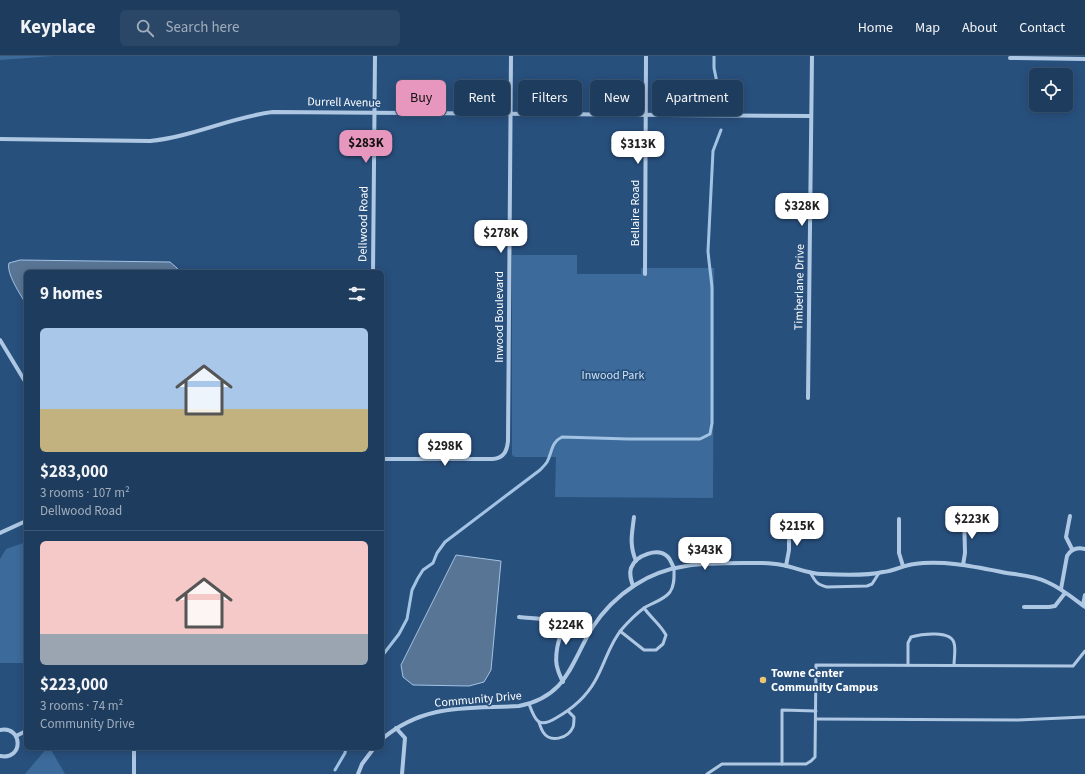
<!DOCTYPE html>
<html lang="en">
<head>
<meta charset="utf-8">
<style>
  :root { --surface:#1e3c5e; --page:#2b4767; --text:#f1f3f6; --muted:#a1adbc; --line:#3c5673; --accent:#e797bd }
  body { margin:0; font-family:"Source Sans 3",sans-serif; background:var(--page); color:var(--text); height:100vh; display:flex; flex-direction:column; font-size:15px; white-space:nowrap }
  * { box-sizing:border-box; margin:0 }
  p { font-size:13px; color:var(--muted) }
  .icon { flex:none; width:22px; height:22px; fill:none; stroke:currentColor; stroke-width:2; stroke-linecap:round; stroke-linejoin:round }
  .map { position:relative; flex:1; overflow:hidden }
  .drawer { position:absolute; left:24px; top:214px; width:360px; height:480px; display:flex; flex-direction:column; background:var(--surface); border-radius:6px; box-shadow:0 2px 10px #0003,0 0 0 1px var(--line) }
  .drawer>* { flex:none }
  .top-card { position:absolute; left:396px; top:24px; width:380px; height:36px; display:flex; gap:8px }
  .fabs { position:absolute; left:1029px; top:12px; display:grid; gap:8px }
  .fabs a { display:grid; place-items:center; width:44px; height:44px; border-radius:6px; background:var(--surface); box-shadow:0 2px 10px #0003,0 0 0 1px var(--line); font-size:20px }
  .price { position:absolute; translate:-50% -34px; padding:0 9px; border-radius:8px; background:#fff; color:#222; font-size:13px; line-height:26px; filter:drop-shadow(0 1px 2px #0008) }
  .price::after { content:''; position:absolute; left:50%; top:24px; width:12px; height:9px; margin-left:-6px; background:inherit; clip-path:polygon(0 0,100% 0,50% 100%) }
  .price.current { background:var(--accent); color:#111 }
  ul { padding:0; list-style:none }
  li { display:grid; align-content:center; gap:8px; height:212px; padding:0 16px }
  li+li { border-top:1px solid var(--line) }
  li span { display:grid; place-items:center; height:124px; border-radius:6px; color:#555 }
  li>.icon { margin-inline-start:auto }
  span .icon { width:72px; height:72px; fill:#fffc; stroke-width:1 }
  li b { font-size:17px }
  h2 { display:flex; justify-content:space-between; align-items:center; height:48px; padding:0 16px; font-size:17px }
  .tag { padding:0 14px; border-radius:6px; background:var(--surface); box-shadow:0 2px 10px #0003,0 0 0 1px var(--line); font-size:14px; line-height:36px }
  .tag.current { background:var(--accent); color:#111 }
  header { display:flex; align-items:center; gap:24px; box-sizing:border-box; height:56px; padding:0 20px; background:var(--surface); border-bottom:1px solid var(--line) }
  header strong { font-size:19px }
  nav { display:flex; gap:22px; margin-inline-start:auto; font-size:14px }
  .search { width:280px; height:36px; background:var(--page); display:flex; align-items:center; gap:10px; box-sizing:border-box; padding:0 14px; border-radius:6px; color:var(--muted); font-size:15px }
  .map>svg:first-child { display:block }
</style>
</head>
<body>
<header>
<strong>Keyplace</strong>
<div class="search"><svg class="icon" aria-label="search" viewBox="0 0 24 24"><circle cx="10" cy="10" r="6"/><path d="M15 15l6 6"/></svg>Search here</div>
<nav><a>Home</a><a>Map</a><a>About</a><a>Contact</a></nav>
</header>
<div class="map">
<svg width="1085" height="718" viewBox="0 0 1085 718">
  <rect width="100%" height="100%" fill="#28507d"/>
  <g fill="#3c6a9a">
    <polygon points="0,0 53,0 0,4"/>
    <polygon points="512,199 577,199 577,218 641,218 641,212 714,212 713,442 555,441 556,401 515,401 512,399"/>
    <polygon points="26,486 26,607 0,607 0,503 6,493"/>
    <polygon points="47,692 50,692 65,718 25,718"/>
  </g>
  <g fill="#597595" stroke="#a3c3e4">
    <path d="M20,204l150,2 7,6 2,4h-153v32c-6,-10 -20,-31 -17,-41z"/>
    <polygon points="456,499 501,505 491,614 484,626 469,630 413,629 403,621 401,609"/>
  </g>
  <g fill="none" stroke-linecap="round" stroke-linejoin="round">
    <g stroke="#a3c3e4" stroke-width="3">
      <polyline points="714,0 714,12 721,46"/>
      <path d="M382,600l17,-22 8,-15 5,-29 6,-12 5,-8 10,-7 4,-10 8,-11 95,-72c2,-2 5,-5 7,-8 5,-9 4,-20 15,-25l66,2h72l10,-5 2,-11v-135c-1,-13 -3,-24 -4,-37l5,-100 8,-21"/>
      <polyline points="335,714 345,697 346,692"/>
    </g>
    <g stroke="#aec8e4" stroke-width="3">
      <path d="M810,516c5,9 7,13 17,15l40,-1 5,-2 7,-11"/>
      <path d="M620,575l24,19h12l7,-6 3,-9c-6,-11 -14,-16 -22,-27"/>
      <path d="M908,609v-22l3,-6c10,-3 40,-7 43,6 2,6 0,16 0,22"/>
      <path d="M529,648c6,16 9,25 27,14 16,-9 30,-21 39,-37 10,-17 14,-37 27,-52 7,-8 14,-15 22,-21 8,-5 20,-8 26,-16 5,-7 4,-16 4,-24"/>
      <polyline points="816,663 1018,664 1085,661"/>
      <path d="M539,666c1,3 2,7 4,10 7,11 25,7 30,-5 1,-3 1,-7 1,-10l-6,-6"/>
      <polyline points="782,708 782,654 816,655"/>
      <polyline points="707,718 722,708 806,708 811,705 815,701 816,609 1073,610 1085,595"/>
    </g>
    <g stroke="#aec8e4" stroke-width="4">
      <polyline points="1010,2 1085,3"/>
      <path d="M0,83l150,2c42,-4 81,-24 123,-29l538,4"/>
      <polyline points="373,216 375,0"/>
      <polyline points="645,218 646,0"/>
      <polyline points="0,284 26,327"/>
      <polyline points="808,342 812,0"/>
      <path d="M382,403h111c11,-1 14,-8 15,-18l3,-385"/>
      <polyline points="1070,460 1066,481 1072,493"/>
      <path d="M634,461c-2,17 -5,27 2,44"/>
      <polyline points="899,463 899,497 903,510"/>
      <polyline points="0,477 26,465"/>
      <polyline points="963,509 965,497 964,458"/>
      <polyline points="786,510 789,494 789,470"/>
      <path d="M633,530c-2,-6 -4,-12 -2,-18 5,-13 27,-21 37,-11 3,3 4,8 6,11"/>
      <path d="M1061,533l6,-33c4,-7 10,-9 18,-7"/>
      <polyline points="1083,549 1085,539"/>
      <polyline points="1024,551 1049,551 1055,550 1065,537"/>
      <path d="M519,561c14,2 38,0 47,12"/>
      <path d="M563,626c-2,-4 -4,-8 -5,-12 -4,-10 -1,-36 9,-42 8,-4 17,-1 25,0"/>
      <polyline points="396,672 405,682 402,718"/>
      <path d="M0,674c23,-5 24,31 0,26"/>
      <polyline points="16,680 26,675"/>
      <path d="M382,683c43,-36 85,-30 137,-33 48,-10 51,-41 73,-78 11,-17 26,-32 43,-43 33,-22 70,-22 108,-22 13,0 26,-1 39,2 13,2 26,9 40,9 18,1 44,2 61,-2 11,-1 21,-7 31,-8 31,-4 62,3 93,9 13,2 28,3 40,9 14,6 26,16 38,25"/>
      <polyline points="134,718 134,692"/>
      <polyline points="358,718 362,708 374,692"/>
    </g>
  </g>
  <circle fill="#ebc575" stroke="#28507d" stroke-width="1.5" cx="763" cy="624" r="4"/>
  <g text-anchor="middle" stroke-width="3.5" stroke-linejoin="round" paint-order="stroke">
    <g font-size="12" fill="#fff" stroke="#28507d">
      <text transform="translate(344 46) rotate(1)" y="4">Durrell Avenue</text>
      <text transform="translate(635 157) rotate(-90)" y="4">Bellaire Road</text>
      <text transform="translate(363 168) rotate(-89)" y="4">Dellwood Road</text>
      <text transform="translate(799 231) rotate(-89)" y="4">Timberlane Drive</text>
      <text transform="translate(499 261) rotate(-90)" y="4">Inwood Boulevard</text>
      <text transform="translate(478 643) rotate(-5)" y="4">Community Drive</text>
    </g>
    <g font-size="12" fill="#d0e2f4" stroke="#28507d">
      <text x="613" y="323">Inwood Park</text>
    </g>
    <g font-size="12" font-weight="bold" fill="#fff" stroke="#28507d" text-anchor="start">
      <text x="771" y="621">Towne Center<tspan x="771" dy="14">Community Campus</tspan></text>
    </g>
  </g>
</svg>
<div class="fabs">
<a><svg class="icon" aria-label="locate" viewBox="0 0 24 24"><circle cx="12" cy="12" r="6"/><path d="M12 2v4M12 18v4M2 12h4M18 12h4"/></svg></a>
</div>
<b class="price current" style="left:366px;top:108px">$283K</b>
<b class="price" style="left:638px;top:109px">$313K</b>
<b class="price" style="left:802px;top:171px">$328K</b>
<b class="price" style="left:501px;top:198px">$278K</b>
<b class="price" style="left:445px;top:411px">$298K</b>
<b class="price" style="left:972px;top:484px">$223K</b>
<b class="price" style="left:797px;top:491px">$215K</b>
<b class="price" style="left:705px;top:515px">$343K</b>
<b class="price" style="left:566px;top:590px">$224K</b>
<div class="top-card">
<a class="tag current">Buy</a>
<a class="tag">Rent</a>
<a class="tag">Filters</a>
<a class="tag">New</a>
<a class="tag">Apartment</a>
</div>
<section class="drawer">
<h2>9 homes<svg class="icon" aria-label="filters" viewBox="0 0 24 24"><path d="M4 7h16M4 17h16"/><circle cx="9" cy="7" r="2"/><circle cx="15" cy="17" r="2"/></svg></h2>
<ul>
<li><span style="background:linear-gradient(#a9c7e8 65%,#c2b280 0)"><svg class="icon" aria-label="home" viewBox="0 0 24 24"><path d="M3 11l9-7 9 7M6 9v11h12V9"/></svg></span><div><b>$283,000</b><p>3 rooms · 107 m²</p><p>Dellwood Road</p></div></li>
<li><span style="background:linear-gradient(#f6c9c9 75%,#9aa5b1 0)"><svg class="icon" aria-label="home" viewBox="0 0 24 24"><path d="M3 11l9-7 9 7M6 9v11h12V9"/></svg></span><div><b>$223,000</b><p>3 rooms · 74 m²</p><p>Community Drive</p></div></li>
</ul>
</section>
</div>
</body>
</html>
